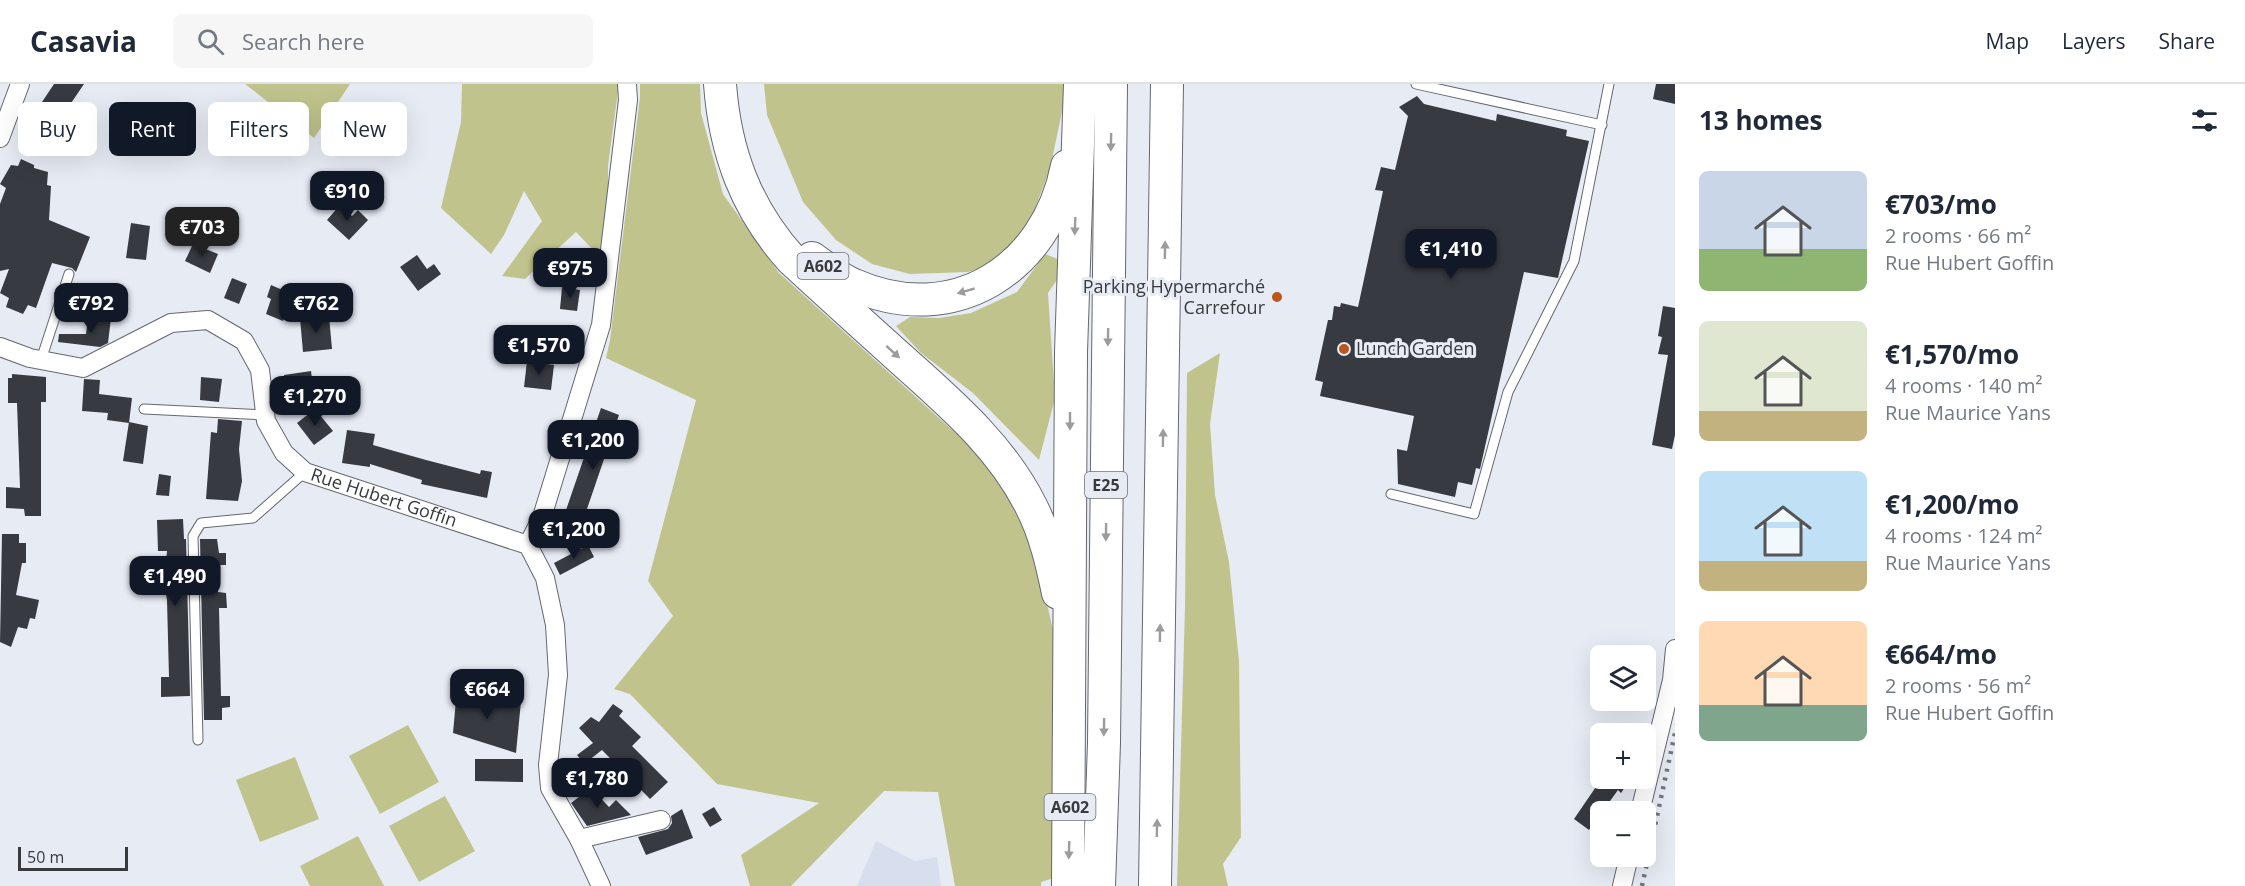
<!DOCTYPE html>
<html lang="en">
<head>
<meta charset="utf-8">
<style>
  :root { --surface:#fff; --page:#f6f6f7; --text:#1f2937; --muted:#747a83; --line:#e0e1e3; --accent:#111827 }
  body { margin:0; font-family:"Open Sans",sans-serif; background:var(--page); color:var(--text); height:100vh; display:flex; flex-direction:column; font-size:22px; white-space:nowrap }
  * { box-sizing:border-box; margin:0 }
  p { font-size:20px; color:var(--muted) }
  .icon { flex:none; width:33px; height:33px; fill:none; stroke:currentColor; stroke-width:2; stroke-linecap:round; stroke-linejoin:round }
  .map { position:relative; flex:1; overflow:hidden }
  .panel { display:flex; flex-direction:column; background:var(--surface); width:570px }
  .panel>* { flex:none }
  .banner { position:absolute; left:18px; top:18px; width:570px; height:54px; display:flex; gap:12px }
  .tools { position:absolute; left:1590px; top:561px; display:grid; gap:12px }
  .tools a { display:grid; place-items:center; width:66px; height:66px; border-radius:9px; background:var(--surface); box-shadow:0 6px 24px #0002; font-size:30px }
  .scale { position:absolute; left:18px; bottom:15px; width:110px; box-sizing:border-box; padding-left:6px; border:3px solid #383a3e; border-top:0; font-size:16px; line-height:21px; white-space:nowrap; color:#383a3e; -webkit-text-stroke:4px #e7ebf4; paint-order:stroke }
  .price { position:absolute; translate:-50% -51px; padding:0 14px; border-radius:12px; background:var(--accent); color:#fff; font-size:20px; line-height:39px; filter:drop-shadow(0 2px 3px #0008) }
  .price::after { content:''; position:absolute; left:50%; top:36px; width:18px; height:14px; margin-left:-9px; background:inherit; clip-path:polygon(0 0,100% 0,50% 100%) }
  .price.active { background:#222; color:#fff }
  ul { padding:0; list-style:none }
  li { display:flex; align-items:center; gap:18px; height:150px; padding:0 24px }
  li span { display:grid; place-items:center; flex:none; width:168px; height:120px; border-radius:9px; color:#555 }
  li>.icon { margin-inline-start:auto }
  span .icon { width:72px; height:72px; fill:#fffc; stroke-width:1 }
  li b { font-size:26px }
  h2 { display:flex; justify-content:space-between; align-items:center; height:72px; padding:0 24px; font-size:26px }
  .tag { padding:0 21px; border-radius:9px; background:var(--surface); box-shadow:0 6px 24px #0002; font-size:21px; line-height:54px }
  .tag.active { background:var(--accent); color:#fff }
  header { display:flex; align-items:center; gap:36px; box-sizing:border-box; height:84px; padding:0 30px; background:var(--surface); border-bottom:2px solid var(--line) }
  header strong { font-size:28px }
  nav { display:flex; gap:33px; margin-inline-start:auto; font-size:21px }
  .search { width:420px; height:54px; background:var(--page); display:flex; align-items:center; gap:15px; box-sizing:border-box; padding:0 21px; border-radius:9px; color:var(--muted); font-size:22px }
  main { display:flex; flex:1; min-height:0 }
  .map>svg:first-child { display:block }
</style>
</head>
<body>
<header>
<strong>Casavia</strong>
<div class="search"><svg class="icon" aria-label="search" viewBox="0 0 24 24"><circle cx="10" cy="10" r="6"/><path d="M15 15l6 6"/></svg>Search here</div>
<nav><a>Map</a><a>Layers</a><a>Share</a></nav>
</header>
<main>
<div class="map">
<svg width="1675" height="802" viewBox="0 0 1675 802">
  <rect width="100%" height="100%" fill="#e7ebf4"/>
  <polygon fill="#d7deee" points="876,757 915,777 937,773 941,802 857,802"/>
  <g fill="#c0c48c">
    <polygon points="245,0 350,0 314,54"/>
    <polygon points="462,0 619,0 608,82 608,125 599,172 576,148 525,195 502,192 542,137 524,107 504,151 491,170 441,124 461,38"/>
    <polygon points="640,0 700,0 701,29 723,110 779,189 992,382 1033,459 1053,546 1054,794 1041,798 1041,802 955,802 938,708 884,707 791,802 750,802 741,771 819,719 717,700 630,610 614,605 673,532 648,497 696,316 606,274 610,256 640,13"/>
    <polygon points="764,0 1065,0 1065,13 1050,85 1027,145 997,180 968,188 910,190 872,180 836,156 803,118 767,31"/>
    <polygon points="1045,170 1058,175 1063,187 1048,209 1055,314 1039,376 973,309 921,269 896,242 910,233 939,234 971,229 1017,208"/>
    <polygon points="1220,269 1210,340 1215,411 1229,478 1239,577 1241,753 1223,780 1228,802 1177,802 1185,524 1187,289"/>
    <polygon points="408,641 439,698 380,730 349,672"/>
    <polygon points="295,673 319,735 260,758 236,696"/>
    <polygon points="445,712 475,767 419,798 389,742"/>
    <polygon points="358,752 384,802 310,802 300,782"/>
  </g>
  <g fill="#373a41">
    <polygon points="54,0 84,0 63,31 49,63 23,51 36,23 38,24"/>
    <polygon points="1656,0 1675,0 1675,20 1653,15"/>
    <polygon points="1417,12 1424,20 1496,37 1497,30 1567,46 1566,52 1589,57 1558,194 1524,188 1480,385 1476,384 1472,401 1458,398 1455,413 1398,400 1397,365 1407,367 1414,332 1320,312 1323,298 1315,296 1328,236 1332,236 1334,222 1340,223 1341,219 1358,223 1383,107 1375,106 1381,83 1395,86 1408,32 1399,23"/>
    <polygon points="21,75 34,81 34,84 48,88 47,101 51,102 49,136 90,153 76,188 72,184 52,179 36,224 28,221 23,230 6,223 9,214 0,209 9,185 0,187 0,120 6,104 0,100 11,81 18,82"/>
    <polygon points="340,121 352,132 358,126 368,136 349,156 327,136"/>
    <polygon points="131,139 150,142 146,176 126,174"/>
    <polygon points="193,160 218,170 210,189 185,177"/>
    <polygon points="417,171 427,185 434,180 441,190 418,207 400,183"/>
    <polygon points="232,194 247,200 239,220 224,214"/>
    <polygon points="271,201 294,211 283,237 266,230 271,215 267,213"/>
    <polygon points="562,203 580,206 577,227 560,225"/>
    <polygon points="1663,222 1675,224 1675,351 1672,365 1652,361 1668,271 1658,270 1662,253 1658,252"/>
    <polygon points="94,230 111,234 108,259 100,263 58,258 59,250 86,250 87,242 92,243"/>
    <polygon points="329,232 332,265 303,268 300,234"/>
    <polygon points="527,277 554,281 551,306 524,303"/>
    <polygon points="311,287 314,312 288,315 284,291"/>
    <polygon points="12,290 46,293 46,318 41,318 41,432 25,432 24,425 6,424 6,403 20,404 17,319 8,319 8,294 12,294"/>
    <polygon points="201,293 222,295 219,318 200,316"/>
    <polygon points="84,295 100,296 99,310 132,314 129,339 107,336 108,329 82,327"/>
    <polygon points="601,324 619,331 587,425 616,437 613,445 565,429"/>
    <polygon points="315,325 333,347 314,361 297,339"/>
    <polygon points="218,335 242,337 239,365 242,397 238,417 206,415 211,348 217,349"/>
    <polygon points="129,338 148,342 143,380 123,377"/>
    <polygon points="347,346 375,350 373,361 426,376 480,390 481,386 492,388 487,414 421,400 422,396 370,380 370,383 342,379"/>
    <polygon points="159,390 171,392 169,412 156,411"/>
    <polygon points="183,435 184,455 186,455 190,612 161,613 161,593 169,593 167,516 166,510 160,509 159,490 165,489 167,467 158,467 157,436"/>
    <polygon points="2,450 19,450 19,459 26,459 26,479 22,479 16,511 39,516 35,535 30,534 27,545 18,543 11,563 0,558"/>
    <polygon points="200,455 217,455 219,469 226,469 226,481 220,481 218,508 226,509 227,524 219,524 221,612 230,612 230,623 222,624 222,636 204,636"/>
    <polygon points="588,461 594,473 560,491 554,479"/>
    <polygon points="457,605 485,611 484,614 521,617 516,669 453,649"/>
    <polygon points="613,620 623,627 619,632 641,653 632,662 668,698 650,715 602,666 584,680 577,671 593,659 579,644 591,633 599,638"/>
    <polygon points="475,675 523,675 523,698 475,697"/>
    <polygon points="1602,694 1631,694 1621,709 1618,706 1589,746 1574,735"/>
    <polygon points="591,704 609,723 616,716 631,731 587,742 571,719"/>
    <polygon points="714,723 722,736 710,743 702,730"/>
    <polygon points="682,725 693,754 646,771 638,753 668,745 672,739 671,732"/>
  </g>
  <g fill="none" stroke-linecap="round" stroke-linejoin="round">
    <defs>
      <g id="lane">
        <polyline points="1416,0 1602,41"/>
        <polyline points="41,276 69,190"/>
        <polyline points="144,325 265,331"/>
        <polyline points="1391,410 1474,430 1508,308 1574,177 1609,0"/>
        <polyline points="198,656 193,452 201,439 253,434 305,388"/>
      </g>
      <g id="street">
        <polyline points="0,54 20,0"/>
        <path id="s1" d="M0,263l30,11 53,10 88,-45 37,-3 36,21 16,29 6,51 18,32 21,19 223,73 17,33 10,47 3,50 -10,90 2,23 29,51 22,47"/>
        <polyline points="528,461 542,433 601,241 628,16 627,0"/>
        <polyline points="1640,728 1672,596 1675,565"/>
        <polyline points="579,755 661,736"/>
        <polyline points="1622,802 1629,772"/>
      </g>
      <g id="highway">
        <path d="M720,0c5,68 26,125 72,176 36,33 72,66 109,99 49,44 100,87 130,147 14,27 21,58 27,87"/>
        <path d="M812,174c14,10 27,21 42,27 100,44 193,-16 213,-119"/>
        <polyline points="1068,802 1071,268 1080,0"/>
        <polyline points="1099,802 1104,659 1111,0"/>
        <polyline points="1155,802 1167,0"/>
      </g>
    </defs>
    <use href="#lane" stroke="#656870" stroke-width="11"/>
    <use href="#street" stroke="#656870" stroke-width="20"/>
    <use href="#highway" stroke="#656870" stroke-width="34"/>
    <use href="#lane" stroke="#fff" stroke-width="9"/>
    <use href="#street" stroke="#fff" stroke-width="18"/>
    <use href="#highway" stroke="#fff" stroke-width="32"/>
    <polyline stroke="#73767c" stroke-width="4.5" stroke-dasharray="3 6" stroke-linecap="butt" points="1642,802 1675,649"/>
  </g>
  <defs><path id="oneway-solid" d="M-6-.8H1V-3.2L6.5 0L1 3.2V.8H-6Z" transform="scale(1.5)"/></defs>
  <g fill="#9c9c9e">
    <use href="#oneway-solid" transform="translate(1111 58) rotate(91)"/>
    <use href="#oneway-solid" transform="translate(1075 142) rotate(92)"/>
    <use href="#oneway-solid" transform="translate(1165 166) rotate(-89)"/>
    <use href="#oneway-solid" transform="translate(966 207) rotate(164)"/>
    <use href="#oneway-solid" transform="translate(1108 253) rotate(91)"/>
    <use href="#oneway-solid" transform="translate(893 268) rotate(42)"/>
    <use href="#oneway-solid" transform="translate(1070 337) rotate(90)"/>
    <use href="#oneway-solid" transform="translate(1163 354) rotate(-89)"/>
    <use href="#oneway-solid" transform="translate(1106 448) rotate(91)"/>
    <use href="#oneway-solid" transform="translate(1160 549) rotate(-89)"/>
    <use href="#oneway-solid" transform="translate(1104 643) rotate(91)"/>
    <use href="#oneway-solid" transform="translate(1157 744) rotate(-89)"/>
    <use href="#oneway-solid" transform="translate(1069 766) rotate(92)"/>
  </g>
  <g fill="#ba571d" stroke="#e7ebf4" stroke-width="2">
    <circle cx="1277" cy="213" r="6"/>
    <circle cx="1344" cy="265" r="6"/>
  </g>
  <g text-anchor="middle" stroke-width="6" stroke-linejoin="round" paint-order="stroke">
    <g fill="#e7ebf4" stroke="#6c6f75" stroke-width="1.5">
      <rect x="797.5" y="169" width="51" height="26" rx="4.5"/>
      <rect x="1085" y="388" width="42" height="26" rx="4.5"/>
      <rect x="1044.5" y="710" width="51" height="26" rx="4.5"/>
    </g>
    <g font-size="16" font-weight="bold" fill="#383a3e">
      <text x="823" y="188">A602</text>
      <text x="1106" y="407">E25</text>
      <text x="1070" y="729">A602</text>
    </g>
    <g font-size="18" fill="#383a3e" stroke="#e7ebf4" text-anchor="end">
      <text x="1265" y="209">Parking Hypermarché<tspan x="1265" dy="21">Carrefour</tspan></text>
      <text x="1356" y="271" text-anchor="start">Lunch Garden</text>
    </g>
    <g font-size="18" fill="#383a3e" stroke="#e7ebf4">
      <text dy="6" stroke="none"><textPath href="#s1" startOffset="496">Rue Hubert Goffin</textPath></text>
    </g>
  </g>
</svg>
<div class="tools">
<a><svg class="icon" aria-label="layers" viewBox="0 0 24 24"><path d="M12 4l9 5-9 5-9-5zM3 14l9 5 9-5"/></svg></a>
<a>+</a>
<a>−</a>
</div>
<div class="scale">50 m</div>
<b class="price" style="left:347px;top:138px">€910</b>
<b class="price active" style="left:202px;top:174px">€703</b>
<b class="price" style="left:1451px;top:196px">€1,410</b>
<b class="price" style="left:570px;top:215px">€975</b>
<b class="price" style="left:91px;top:250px">€792</b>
<b class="price" style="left:316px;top:250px">€762</b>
<b class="price" style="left:539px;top:292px">€1,570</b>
<b class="price" style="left:315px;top:343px">€1,270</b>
<b class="price" style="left:593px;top:387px">€1,200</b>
<b class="price" style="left:574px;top:476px">€1,200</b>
<b class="price" style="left:175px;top:523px">€1,490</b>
<b class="price" style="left:487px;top:636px">€664</b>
<b class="price" style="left:597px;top:725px">€1,780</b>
<div class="banner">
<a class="tag">Buy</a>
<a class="tag active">Rent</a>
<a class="tag">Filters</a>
<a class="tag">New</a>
</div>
</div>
<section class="panel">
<h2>13 homes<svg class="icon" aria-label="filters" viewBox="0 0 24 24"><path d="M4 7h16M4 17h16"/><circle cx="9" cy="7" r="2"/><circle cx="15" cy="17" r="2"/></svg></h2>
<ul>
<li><span style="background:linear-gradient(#c9d6e8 65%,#8fb573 0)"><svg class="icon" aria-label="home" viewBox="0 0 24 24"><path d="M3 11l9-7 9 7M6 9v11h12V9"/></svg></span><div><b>€703/mo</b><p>2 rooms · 66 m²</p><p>Rue Hubert Goffin</p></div></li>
<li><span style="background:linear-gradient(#dfe7d0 75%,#c2b280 0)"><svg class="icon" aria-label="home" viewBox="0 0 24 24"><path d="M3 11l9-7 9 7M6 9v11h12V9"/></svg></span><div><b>€1,570/mo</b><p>4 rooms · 140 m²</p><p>Rue Maurice Yans</p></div></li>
<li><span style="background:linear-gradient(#bfe0f5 75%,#c2b280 0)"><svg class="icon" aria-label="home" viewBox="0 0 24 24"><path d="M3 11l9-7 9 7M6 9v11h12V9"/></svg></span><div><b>€1,200/mo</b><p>4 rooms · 124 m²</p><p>Rue Maurice Yans</p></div></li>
<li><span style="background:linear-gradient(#ffd9b3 70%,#7fa58c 0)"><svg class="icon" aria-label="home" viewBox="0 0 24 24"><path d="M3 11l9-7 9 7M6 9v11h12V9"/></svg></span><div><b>€664/mo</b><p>2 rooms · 56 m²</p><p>Rue Hubert Goffin</p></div></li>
</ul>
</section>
</main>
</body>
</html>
